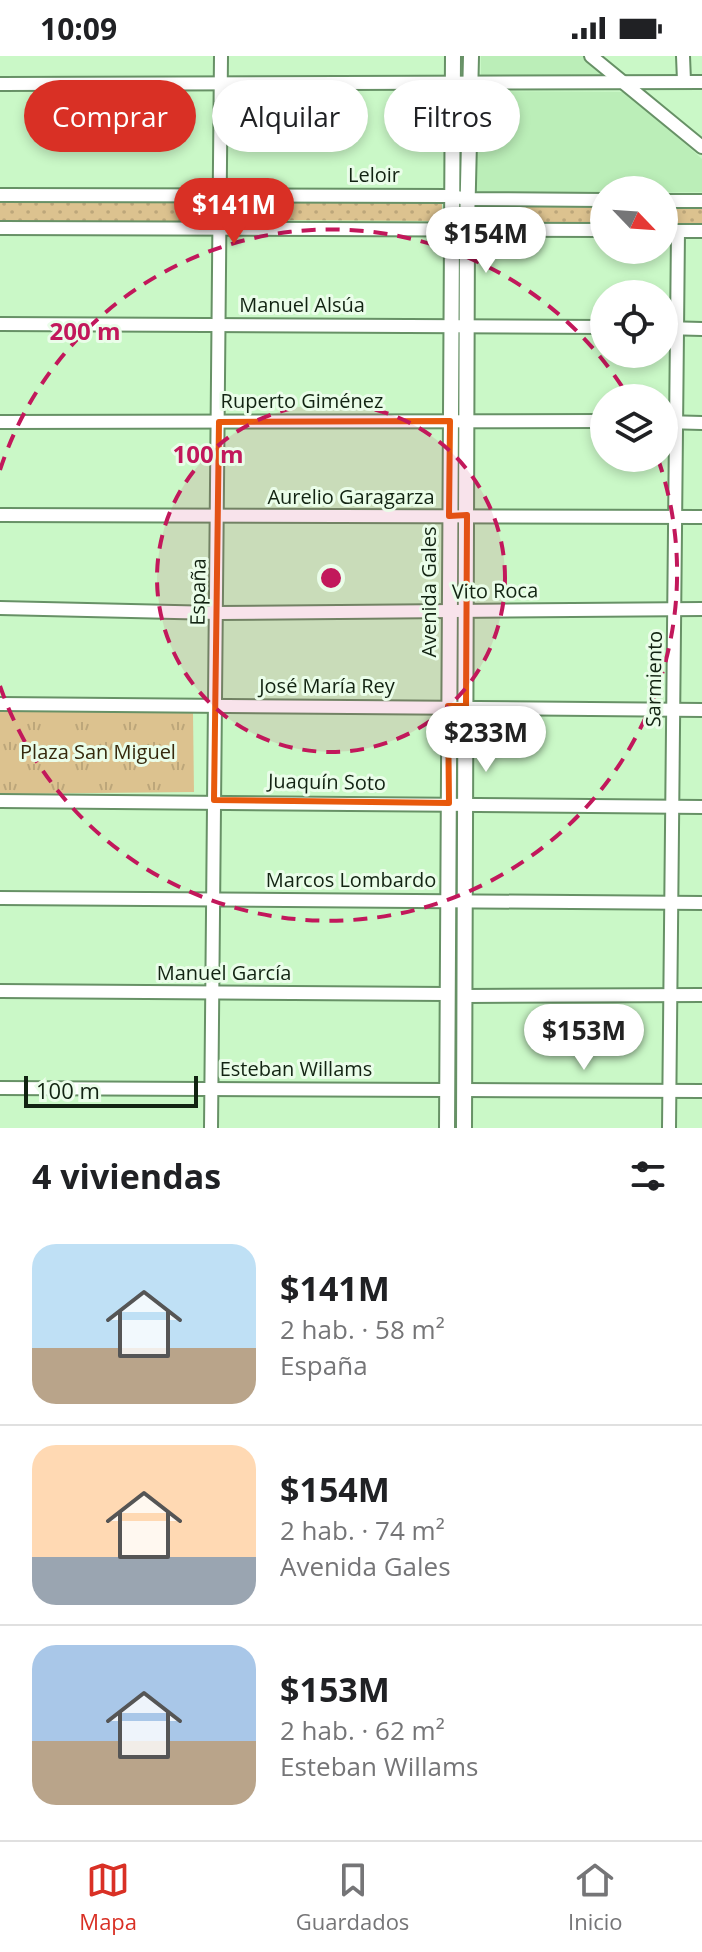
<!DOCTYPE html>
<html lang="es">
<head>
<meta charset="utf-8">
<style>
  :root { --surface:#fff; --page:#f6f6f6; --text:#202124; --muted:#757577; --line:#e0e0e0; --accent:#d93025 }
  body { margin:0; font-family:"Open Sans",sans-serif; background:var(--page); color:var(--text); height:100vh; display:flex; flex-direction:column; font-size:30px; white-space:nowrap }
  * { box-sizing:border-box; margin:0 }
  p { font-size:26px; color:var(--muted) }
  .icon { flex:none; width:44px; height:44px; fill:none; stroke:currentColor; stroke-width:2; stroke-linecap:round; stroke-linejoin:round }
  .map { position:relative; height:1072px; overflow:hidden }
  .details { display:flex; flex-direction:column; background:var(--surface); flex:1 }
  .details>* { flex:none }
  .banner { position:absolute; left:24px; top:24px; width:654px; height:72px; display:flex; gap:16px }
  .needle { width:52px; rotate:115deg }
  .tools { position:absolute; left:590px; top:120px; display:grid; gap:16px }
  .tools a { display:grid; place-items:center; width:88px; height:88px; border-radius:50%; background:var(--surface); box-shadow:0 4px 12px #0003; font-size:40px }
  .scale { position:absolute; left:24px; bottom:20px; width:174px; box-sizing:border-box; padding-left:8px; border:4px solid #122312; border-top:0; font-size:22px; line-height:28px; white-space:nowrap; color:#122312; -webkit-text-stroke:6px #eafde9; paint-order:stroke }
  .price { position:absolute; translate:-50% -68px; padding:0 18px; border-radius:28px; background:#fff; color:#222; font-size:26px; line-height:52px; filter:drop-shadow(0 2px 4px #0008) }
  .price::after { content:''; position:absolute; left:50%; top:48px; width:24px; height:18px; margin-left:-12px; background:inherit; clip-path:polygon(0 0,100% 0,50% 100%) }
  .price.active { background:var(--accent); color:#fff }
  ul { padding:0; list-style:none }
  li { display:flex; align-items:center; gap:24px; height:200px; padding:0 32px }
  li+li { border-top:2px solid var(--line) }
  li span { display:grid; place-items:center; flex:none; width:224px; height:160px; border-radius:24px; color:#555 }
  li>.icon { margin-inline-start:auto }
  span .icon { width:96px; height:96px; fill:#fffc; stroke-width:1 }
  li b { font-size:34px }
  h2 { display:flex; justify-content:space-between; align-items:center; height:96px; padding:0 32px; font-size:34px }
  .tag { padding:0 28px; border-radius:36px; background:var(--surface); box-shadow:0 4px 12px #0003; font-size:28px; line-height:72px }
  .tag.active { background:var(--accent); color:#fff }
  .status { display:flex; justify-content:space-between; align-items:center; height:56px; padding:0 40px; background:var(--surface); direction:ltr }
  .status svg { height:22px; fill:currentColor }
  .dock { display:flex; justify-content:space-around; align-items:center; height:112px; border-top:2px solid var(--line); background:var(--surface); font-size:22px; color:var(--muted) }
  .dock a { display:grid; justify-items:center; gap:4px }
  .dock .active { color:var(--accent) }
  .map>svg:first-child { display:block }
</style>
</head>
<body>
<div class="status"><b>10:09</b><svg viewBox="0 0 49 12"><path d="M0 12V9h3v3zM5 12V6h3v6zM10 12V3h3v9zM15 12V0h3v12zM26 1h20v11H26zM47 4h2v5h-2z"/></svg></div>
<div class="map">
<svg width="702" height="1072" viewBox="0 0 702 1072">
  <defs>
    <pattern id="grass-dots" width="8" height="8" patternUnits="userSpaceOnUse" patternTransform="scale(2)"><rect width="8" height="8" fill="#dcc28f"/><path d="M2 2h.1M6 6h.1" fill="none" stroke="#bca67a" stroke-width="1.8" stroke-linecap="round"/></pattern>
    <pattern id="park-tufts" width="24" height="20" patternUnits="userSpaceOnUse" patternTransform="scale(2)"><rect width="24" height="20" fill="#dcc28f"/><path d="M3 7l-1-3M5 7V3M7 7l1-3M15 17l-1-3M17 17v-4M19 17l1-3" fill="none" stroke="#bca67a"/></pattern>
  </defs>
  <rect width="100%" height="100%" fill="#caf8c7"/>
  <g fill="#bbeeb8">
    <polygon points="481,0 592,0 623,26 481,24"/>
    <polygon points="475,35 627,36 702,103 702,136 473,138"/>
  </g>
  <g fill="url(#grass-dots)">
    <rect x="0" y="145" width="200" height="20"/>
    <polygon points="228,145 442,145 442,165 228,164"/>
    <polygon points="473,148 604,148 604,168 473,167"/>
    <rect x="664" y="148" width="38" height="20"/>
  </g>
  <polygon fill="url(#park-tufts)" points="0,654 193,657 194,736 0,738"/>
  <rect fill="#dcc28f" x="22" y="676" width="52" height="32"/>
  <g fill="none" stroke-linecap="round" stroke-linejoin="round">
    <defs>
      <g id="minor">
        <polyline points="591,0 702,91"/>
        <polyline points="683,0 684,25"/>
        <polyline points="0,28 702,26"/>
        <polyline points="0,139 450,140 468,143 604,144"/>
        <polyline points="664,145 702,145"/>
        <polyline points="0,172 604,174"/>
        <polyline points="664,175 702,175"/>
        <polyline points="0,268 604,271"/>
        <polyline points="664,272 702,273"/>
        <polyline points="0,366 604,365"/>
        <polyline points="664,366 702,367"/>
        <polyline points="0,459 702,461"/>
        <polyline points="0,552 218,557 702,553"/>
        <polyline points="0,648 702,654"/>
        <polyline points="0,745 702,751"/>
        <polyline points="0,842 702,847"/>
        <polyline points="0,935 447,938"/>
        <polyline points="465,940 702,939"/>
        <polyline points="0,1032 447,1034"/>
        <polyline points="465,1034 702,1035"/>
        <polyline points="211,1072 221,0"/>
        <polyline points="669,1072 678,175"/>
      </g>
      <g id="tertiary">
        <polyline points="447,1072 453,0"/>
        <polyline points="464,1072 467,171 471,0"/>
      </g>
    </defs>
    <use href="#minor" stroke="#679166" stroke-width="16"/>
    <use href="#tertiary" stroke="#679166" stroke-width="18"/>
    <use href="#minor" stroke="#fff" stroke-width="12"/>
    <use href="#tertiary" stroke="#fff" stroke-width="14"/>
  </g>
  <path fill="none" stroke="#e8590c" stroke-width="6" stroke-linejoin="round" d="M450,365l-1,95 18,-1 -1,191h-18l1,97 -235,-3 5,-378z"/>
  <circle cx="331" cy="522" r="174" fill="#c2185b" fill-opacity=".12"/>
  <g fill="none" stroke="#c2185b" stroke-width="4" stroke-dasharray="14 10">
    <circle cx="331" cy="522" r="174"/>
    <path d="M0 414A348 348 0 0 1 628 340M658 403A348 348 0 1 1 0 630"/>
  </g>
  <g text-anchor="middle" stroke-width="6" stroke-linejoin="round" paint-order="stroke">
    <g font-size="20" fill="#122312" stroke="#eafde9">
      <text x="374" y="126">Leloir</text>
      <text x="302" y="256">Manuel Alsúa</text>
      <text x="302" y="352">Ruperto Giménez</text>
      <text x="351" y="448">Aurelio Garagarza</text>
      <text transform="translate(495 535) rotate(-1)" y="7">Vito Roca</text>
      <text transform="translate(198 536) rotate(-89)" y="7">España</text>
      <text transform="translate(429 536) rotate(-90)" y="7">Avenida Gales</text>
      <text transform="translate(654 623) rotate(-89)" y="7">Sarmiento</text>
      <text x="327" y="637">José María Rey</text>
      <text transform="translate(327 726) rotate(1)" y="7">Juaquín Soto</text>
      <text x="351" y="831">Marcos Lombardo</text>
      <text x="224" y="924">Manuel García</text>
      <text x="296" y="1020">Esteban Willams</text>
    </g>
    <g font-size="20" fill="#36290d" stroke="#eafde9">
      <text x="98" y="703">Plaza San Miguel</text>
    </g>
  </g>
  <circle cx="331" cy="522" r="12" fill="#c2185b" stroke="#eafde9" stroke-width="4"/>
  <g font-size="24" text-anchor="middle" font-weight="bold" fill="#c2185b" stroke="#eafde9" stroke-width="6" stroke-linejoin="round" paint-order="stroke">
    <text x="85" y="284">200 m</text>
    <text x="208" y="407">100 m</text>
  </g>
</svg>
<div class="tools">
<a><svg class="needle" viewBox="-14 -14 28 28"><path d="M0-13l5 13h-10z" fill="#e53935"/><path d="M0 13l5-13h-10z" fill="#757577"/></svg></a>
<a><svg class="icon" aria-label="locate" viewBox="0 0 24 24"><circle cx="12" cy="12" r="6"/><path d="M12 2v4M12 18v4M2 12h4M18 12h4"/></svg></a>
<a><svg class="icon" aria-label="layers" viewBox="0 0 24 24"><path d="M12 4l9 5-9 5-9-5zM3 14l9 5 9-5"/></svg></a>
</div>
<div class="scale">100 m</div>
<b class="price active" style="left:234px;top:190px">$141M</b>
<b class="price" style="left:486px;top:219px">$154M</b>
<b class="price" style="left:486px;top:718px">$233M</b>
<b class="price" style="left:584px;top:1016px">$153M</b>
<div class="banner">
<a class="tag active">Comprar</a>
<a class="tag">Alquilar</a>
<a class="tag">Filtros</a>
</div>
</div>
<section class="details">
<h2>4 viviendas<svg class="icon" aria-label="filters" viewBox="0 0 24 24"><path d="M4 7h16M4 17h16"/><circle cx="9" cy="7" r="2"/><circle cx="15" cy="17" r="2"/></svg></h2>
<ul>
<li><span style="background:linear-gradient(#bfe0f5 65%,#b9a48a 0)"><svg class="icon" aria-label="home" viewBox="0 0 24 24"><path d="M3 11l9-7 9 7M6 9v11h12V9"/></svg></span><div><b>$141M</b><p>2 hab. · 58 m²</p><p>España</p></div></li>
<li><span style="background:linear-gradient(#ffd9b3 70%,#9aa5b1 0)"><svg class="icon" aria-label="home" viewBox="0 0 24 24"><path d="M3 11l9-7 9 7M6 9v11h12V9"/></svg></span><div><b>$154M</b><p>2 hab. · 74 m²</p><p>Avenida Gales</p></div></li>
<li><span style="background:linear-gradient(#a9c7e8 60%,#b9a48a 0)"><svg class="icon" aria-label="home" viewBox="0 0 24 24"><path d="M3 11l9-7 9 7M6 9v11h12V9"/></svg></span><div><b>$153M</b><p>2 hab. · 62 m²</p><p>Esteban Willams</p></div></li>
</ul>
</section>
<nav class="dock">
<a class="active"><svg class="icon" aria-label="map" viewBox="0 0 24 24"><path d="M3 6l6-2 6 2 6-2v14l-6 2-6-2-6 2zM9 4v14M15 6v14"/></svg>Mapa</a>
<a><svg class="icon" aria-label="saved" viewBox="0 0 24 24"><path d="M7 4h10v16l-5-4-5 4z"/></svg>Guardados</a>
<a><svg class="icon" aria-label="home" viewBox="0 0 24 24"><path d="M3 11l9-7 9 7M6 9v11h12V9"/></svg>Inicio</a>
</nav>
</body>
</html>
